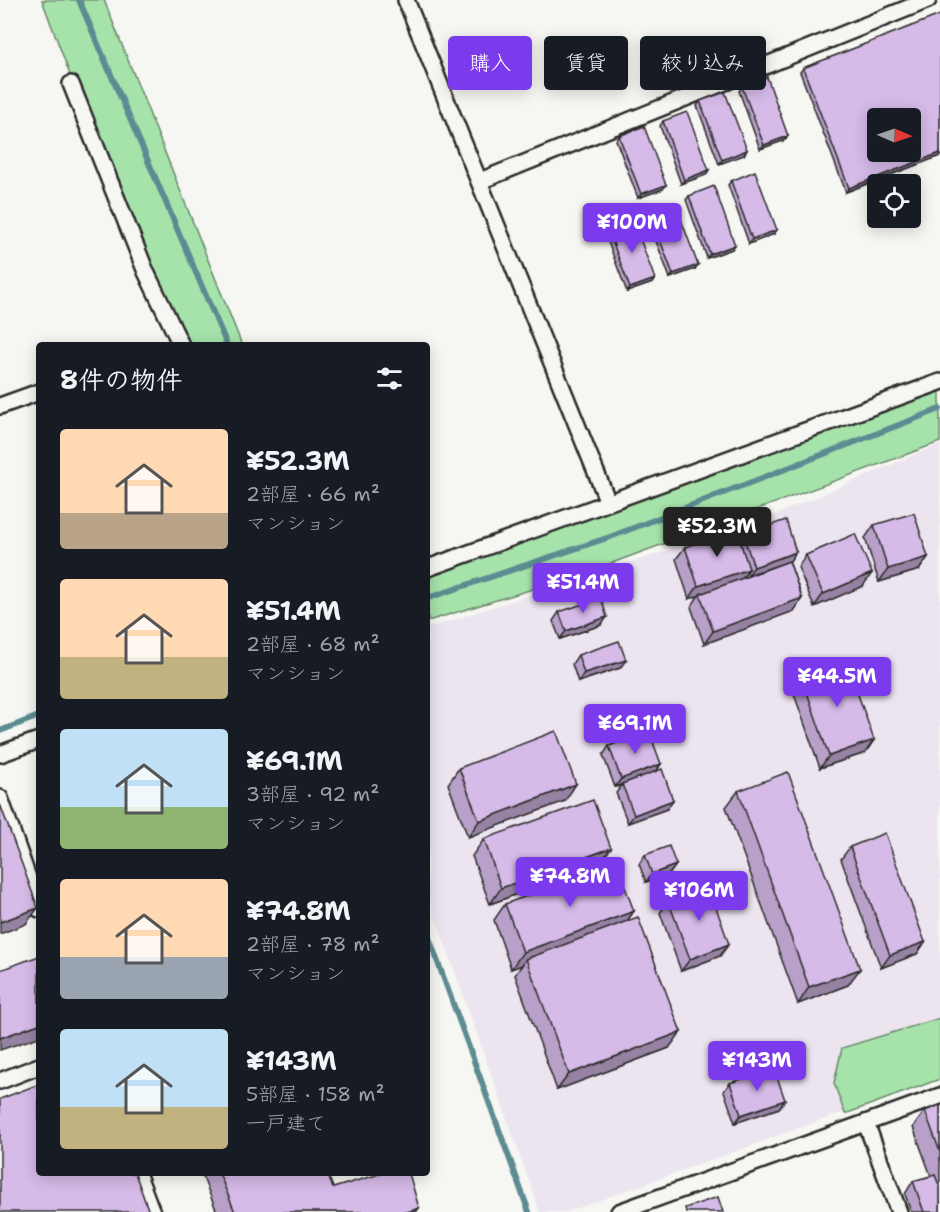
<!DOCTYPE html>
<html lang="ja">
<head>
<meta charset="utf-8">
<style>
  :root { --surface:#171b24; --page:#20242c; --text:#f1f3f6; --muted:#9ea1a6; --accent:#7c3aed }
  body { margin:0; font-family:"Shantell Sans","Klee One",sans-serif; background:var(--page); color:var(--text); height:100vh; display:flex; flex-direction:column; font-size:22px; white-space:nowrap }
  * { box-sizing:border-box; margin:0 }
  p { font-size:20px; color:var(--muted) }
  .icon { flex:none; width:33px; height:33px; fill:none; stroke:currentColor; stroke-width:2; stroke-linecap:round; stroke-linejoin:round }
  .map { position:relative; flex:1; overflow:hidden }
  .drawer { position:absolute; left:36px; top:342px; width:394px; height:834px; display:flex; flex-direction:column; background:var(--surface); border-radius:6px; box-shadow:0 3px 15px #0003 }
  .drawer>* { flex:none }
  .guide { position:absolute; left:448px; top:36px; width:400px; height:54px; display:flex; gap:12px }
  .needle { width:39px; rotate:92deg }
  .controls { position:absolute; left:867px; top:108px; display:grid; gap:12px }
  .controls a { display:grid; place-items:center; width:54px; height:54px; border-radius:6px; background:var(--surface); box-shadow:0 3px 15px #0003; font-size:30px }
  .price { position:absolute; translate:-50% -51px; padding:0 14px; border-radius:6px; background:var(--accent); color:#fff; font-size:20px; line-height:39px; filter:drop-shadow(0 2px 3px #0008) }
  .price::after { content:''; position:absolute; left:50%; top:36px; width:18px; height:14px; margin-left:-9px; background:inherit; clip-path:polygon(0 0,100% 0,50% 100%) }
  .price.selected { background:#222; color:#fff }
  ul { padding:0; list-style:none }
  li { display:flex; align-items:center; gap:18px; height:150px; padding:0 24px }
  li span { display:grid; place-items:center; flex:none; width:168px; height:120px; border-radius:6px; color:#555 }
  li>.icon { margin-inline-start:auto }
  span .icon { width:72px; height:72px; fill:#fffc; stroke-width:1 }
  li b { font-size:26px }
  h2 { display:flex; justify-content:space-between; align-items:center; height:72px; padding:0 24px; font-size:26px }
  .tag { padding:0 21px; border-radius:6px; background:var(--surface); box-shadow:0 3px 15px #0003; font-size:21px; line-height:54px }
  .tag.selected { background:var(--accent); color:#fff }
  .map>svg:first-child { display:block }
</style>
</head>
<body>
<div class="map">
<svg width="940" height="1212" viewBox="0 0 940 1212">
  <rect width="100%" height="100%" fill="#f6f6f2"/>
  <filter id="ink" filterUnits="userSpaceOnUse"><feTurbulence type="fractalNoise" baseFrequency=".0167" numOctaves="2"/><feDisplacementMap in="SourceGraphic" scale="12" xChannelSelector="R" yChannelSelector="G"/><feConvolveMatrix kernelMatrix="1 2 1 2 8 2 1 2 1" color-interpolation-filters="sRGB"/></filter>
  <g filter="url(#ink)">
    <polygon fill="#ece4ef" points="940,444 940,1077 567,1212 540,1212 428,896 428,628 763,520"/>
    <g fill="#a6e3ab" stroke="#68876b" stroke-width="1.5">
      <polygon points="42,0 104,0 242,345 178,345 117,200"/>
      <polygon points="940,389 940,442 582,574 428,621 428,575"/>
      <polygon points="940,1018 940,1079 845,1114 834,1083 842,1048"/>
    </g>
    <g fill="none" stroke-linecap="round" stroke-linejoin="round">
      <g stroke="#5b8b92" stroke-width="6">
        <polyline points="79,0 227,345"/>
        <polyline points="428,598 610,537 940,409"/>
        <polyline points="0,731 39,716"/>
        <polyline points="428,935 529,1212"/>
      </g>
      <defs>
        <g id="street">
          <polyline points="406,0 608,502"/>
          <polyline points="71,84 146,272 181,345"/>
          <polyline points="480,181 928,0"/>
          <polyline points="0,406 39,392"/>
          <polyline points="428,568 940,382"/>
          <polyline points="0,754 39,740"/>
          <polyline points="0,798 39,909"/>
          <polyline points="0,1081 39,1066"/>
          <polyline points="866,1123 899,1212"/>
          <polyline points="137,1173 152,1212"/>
          <polyline points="619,1212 940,1096"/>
        </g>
      </defs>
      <use href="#street" stroke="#2b2b2b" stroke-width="20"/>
      <use href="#street" stroke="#f6f6f2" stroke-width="15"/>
    </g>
    <g fill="#b8a0c8" stroke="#2b2b2b" stroke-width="1.5" fill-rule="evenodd">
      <polygon points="940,15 940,156 846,192 800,72 803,68"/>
      <polygon points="742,87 788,136 785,140 760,149 739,91"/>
      <polygon points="700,101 744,155 719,164 697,106"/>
      <polygon points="663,121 706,175 681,184 660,126"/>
      <polygon points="619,136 663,189 638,198 616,140"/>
      <polygon points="731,181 774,234 749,244 728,185"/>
      <polygon points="689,196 732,249 707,258 686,200"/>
      <polygon points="651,216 695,269 670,278 648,220"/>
      <polygon points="608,230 655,279 652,283 627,292 605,234"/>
      <polygon points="874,525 928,557 919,570 879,582 865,538"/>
      <path d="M743,535l47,26h-1l13,37 -8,13 -90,33 -13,-37 8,-12 -10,4 -13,-40 9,-12 54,-7zM788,562l-46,17 5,-7 1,3z"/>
      <polygon points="806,555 863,586 814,607 798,567"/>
      <polygon points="559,612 607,617 601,625 560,639 553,621"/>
      <polygon points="578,655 620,668 578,682 572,664"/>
      <polygon points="801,675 874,740 865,753 820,768 792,688"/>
      <polygon points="609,746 661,764 656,772 667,809 628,823 616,793 622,785 615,787 603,755"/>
      <polygon points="459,768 565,801 468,837 448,784"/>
      <polygon points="738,791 848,985 798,1004 726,807"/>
      <polygon points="484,839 599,864 490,904 472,856"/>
      <polygon points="850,847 925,942 917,954 881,968 841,859"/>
      <polygon points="645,855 676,865 670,873 646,882 639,864"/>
      <polygon points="668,900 720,956 681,971 660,913"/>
      <polygon points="505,904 634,911 627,921 669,1048 557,1090 515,975 522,965 511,969 494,920"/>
      <polygon points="730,1083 785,1100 779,1108 735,1123 724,1091"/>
      <polygon points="940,1105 940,1212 911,1212 905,1194 913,1181 931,1176 913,1127 925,1111"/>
      <polygon points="201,1173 327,1173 333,1188 419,1208 416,1212 217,1212"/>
    </g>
    <g fill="#9682a2" stroke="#2b2b2b" stroke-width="1.5">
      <polygon points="788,136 785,140 760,149 764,145"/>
      <polygon points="747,150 744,155 719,164 722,160"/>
      <polygon points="940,153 940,156 846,192 849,188"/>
      <polygon points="709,170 706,175 681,184 684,180"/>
      <polygon points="666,185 663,189 638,198 641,194"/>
      <polygon points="777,230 774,234 749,244 752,239"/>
      <polygon points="735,245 732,249 707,258 710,254"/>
      <polygon points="698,265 695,269 670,278 673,274"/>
      <polygon points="655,279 652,283 627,292 630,288"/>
      <polygon points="796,552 790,561 748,575 754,567"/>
      <polygon points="928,557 919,570 879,582 888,569"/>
      <polygon points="749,569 740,581 689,599 698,586"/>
      <polygon points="872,573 863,586 814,607 823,594"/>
      <polygon points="802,598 794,611 704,644 713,631"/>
      <polygon points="607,617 601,625 560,639 566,631"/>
      <polygon points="626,660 620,668 578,682 584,673"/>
      <polygon points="874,740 865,753 820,768 829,756"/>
      <polygon points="661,764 655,772 615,787 621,779"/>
      <polygon points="576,784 565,801 468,837 479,821"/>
      <polygon points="673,800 667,809 628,823 634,815"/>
      <polygon points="611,848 599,864 490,904 501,888"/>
      <polygon points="676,865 670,873 646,882 652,874"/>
      <polygon points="38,908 26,924 0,934 0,922"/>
      <polygon points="634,911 622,928 526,959 522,965 511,969 523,952"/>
      <polygon points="925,942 917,954 881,968 890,955"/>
      <polygon points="729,944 720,956 681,971 690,959"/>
      <polygon points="860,969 848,985 798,1004 809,987"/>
      <polygon points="39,1024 39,1037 0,1050 0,1038"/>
      <polygon points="681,1032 669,1048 557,1090 569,1074"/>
      <polygon points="785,1100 779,1108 735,1123 741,1115"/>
      <polygon points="419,1208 416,1212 407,1212"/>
    </g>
    <g fill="#d6bae8" stroke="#2b2b2b" stroke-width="1.5" fill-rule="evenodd">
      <path d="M940,15v138l-91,35 -46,-120zM878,118h32v34h-32z"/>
      <polygon points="767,77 788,136 764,145 742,87"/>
      <polygon points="725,92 747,150 722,160 700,101"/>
      <polygon points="687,112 709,170 684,180 663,121"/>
      <polygon points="644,126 666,185 641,194 619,136"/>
      <polygon points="755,171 777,230 752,239 731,181"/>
      <polygon points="714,186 735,245 710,254 689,196"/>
      <polygon points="676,206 698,265 673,274 651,216"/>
      <polygon points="633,220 655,279 630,288 608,230"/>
      <polygon points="914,513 928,557 888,569 874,525"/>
      <polygon points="786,520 796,552 754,567 743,535"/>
      <polygon points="736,529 749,569 698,586 685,547"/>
      <polygon points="855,534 872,573 823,594 806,555"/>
      <polygon points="789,561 802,598 713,631 700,594"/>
      <polygon points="601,598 607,617 566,631 559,612"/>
      <polygon points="619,641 626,660 584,673 578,655"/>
      <polygon points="846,660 874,740 829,756 801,675"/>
      <polygon points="556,731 576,784 479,821 459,768"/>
      <polygon points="649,731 661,764 621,779 609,746"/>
      <polygon points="662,769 673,800 634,815 622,784"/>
      <polygon points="788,772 860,969 809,987 738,791"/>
      <polygon points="593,800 611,848 501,888 484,839"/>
      <polygon points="0,804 38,908 0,922"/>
      <polygon points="885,833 925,942 890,955 850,847"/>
      <polygon points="669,846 676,865 652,874 645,855"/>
      <polygon points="616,863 634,911 523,952 505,904"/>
      <polygon points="708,885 729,944 690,959 668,900"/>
      <polygon points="638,917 681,1032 569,1074 526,959"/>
      <polygon points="39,956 39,1024 0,1038 0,970"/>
      <polygon points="774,1068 785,1100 741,1115 730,1083"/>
      <polygon points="39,1084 39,1173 135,1173 149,1212 0,1212 0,1099"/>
      <polygon points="940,1105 940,1152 925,1111"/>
      <polygon points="219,1173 327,1173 333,1188 383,1173 409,1173 419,1208 407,1212 235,1212"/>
      <polygon points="935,1175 940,1188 940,1212 924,1212 913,1181"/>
      <polygon points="718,1197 723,1212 686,1212 685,1208"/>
    </g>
  </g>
</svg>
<div class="controls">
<a><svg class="needle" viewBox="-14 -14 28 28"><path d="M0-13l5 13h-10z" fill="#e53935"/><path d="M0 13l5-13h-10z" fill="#9ea1a6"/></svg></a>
<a><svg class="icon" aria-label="locate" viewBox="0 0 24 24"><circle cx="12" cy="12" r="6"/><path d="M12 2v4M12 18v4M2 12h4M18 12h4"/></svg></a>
</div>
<b class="price" style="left:632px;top:254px">¥100M</b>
<b class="price selected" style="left:717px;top:558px">¥52.3M</b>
<b class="price" style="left:583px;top:614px">¥51.4M</b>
<b class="price" style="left:837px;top:708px">¥44.5M</b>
<b class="price" style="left:635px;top:755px">¥69.1M</b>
<b class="price" style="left:570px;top:908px">¥74.8M</b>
<b class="price" style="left:699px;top:922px">¥106M</b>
<b class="price" style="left:757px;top:1092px">¥143M</b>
<div class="guide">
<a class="tag selected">購入</a>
<a class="tag">賃貸</a>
<a class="tag">絞り込み</a>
</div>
<section class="drawer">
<h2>8件の物件<svg class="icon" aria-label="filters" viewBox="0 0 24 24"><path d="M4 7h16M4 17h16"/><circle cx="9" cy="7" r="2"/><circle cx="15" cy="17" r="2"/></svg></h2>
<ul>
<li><span style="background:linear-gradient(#ffd9b3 70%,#b9a48a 0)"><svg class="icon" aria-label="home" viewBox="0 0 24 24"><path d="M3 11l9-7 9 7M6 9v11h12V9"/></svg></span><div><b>¥52.3M</b><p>2部屋 · 66 m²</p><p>マンション</p></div></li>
<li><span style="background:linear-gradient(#ffd9b3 65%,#c2b280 0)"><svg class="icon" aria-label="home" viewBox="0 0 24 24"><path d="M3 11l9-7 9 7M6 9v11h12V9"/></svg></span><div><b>¥51.4M</b><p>2部屋 · 68 m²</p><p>マンション</p></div></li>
<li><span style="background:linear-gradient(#bfe0f5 65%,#8fb573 0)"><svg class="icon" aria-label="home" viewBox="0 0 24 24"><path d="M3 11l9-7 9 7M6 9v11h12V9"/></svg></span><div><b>¥69.1M</b><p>3部屋 · 92 m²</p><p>マンション</p></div></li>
<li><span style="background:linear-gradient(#ffd9b3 65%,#9aa5b1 0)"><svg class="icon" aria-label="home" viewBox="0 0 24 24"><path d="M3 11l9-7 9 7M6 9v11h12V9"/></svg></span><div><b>¥74.8M</b><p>2部屋 · 78 m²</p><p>マンション</p></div></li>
<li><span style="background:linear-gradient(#bfe0f5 65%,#c2b280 0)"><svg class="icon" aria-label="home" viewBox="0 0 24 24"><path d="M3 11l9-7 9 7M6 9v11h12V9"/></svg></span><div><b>¥143M</b><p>5部屋 · 158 m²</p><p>一戸建て</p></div></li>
</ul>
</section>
</div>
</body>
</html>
